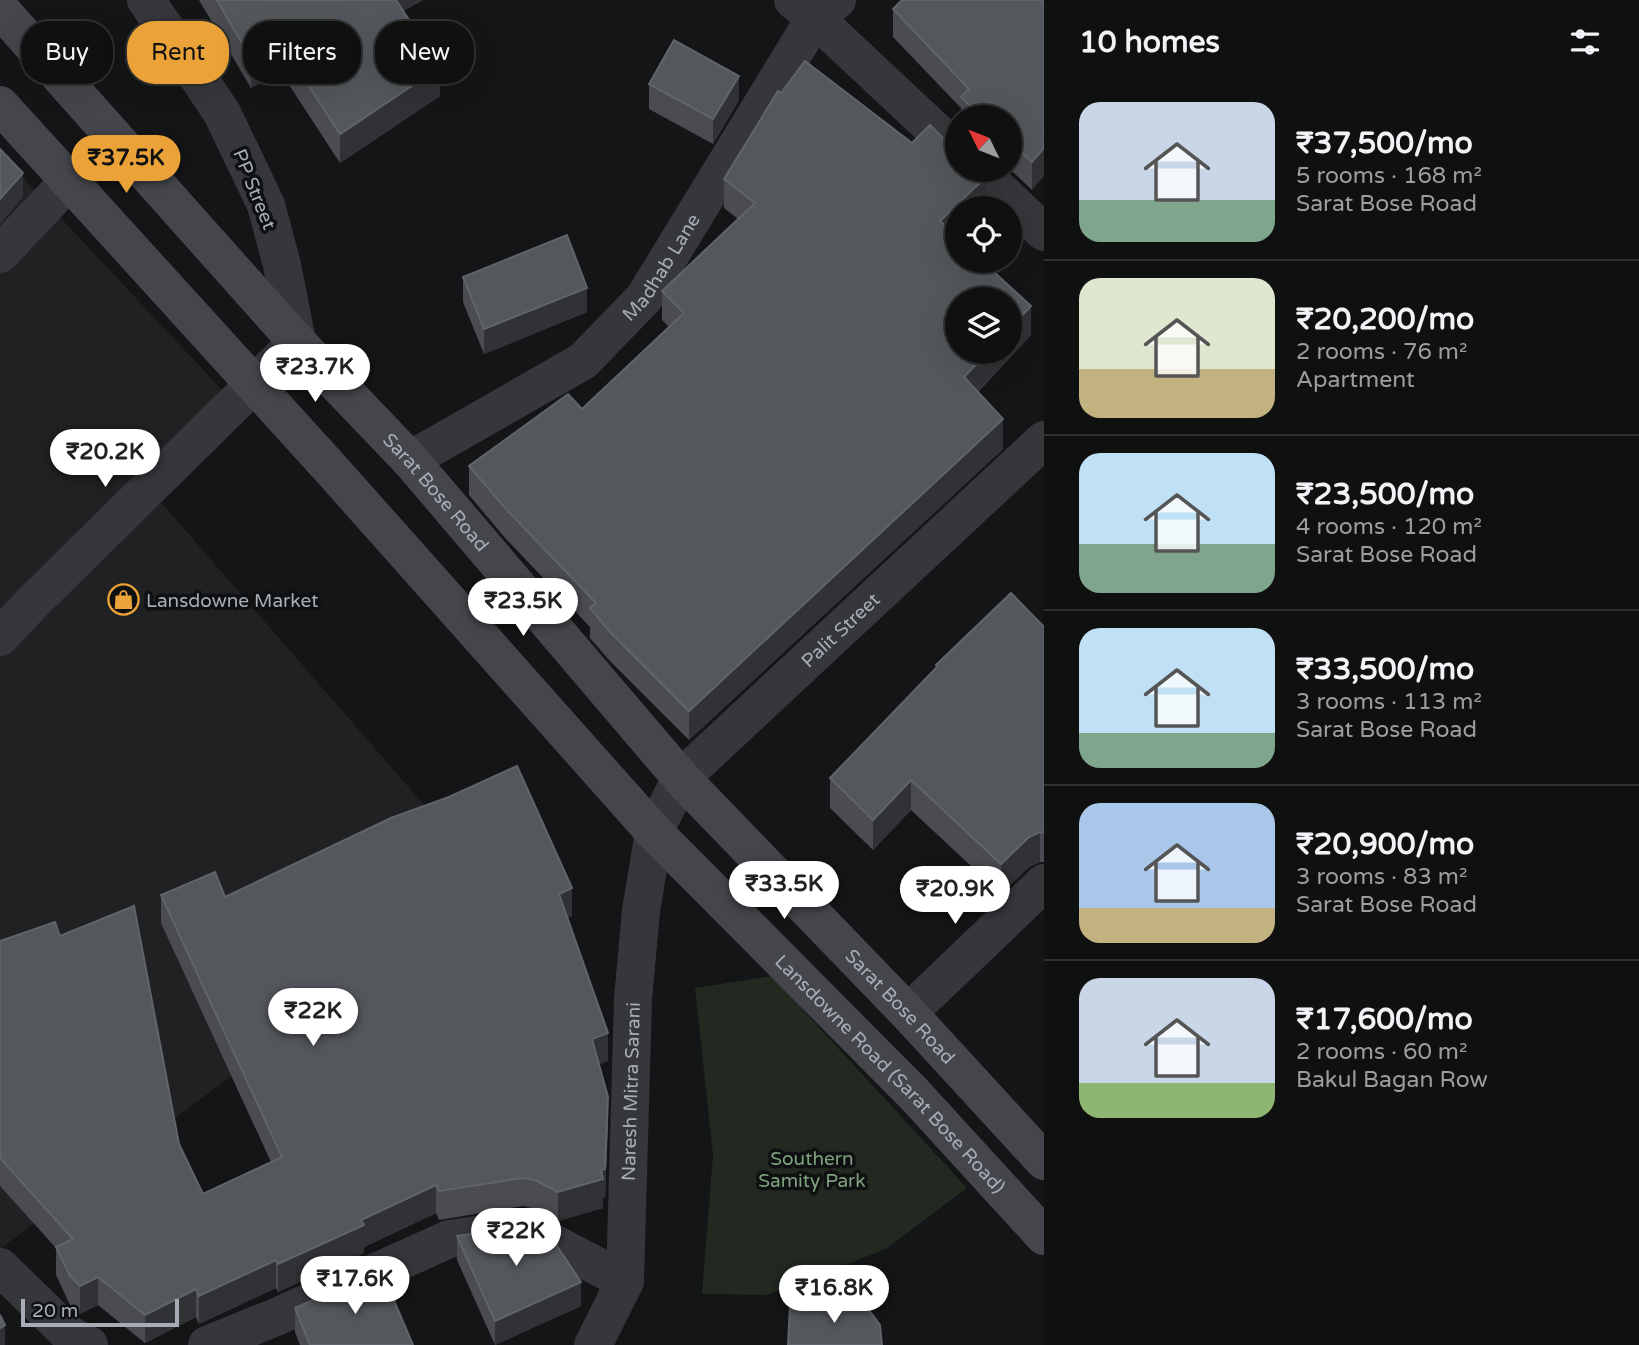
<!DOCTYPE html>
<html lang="en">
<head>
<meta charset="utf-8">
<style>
  :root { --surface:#0f1010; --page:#1d1e1e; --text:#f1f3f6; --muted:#9b9d9f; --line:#2f3030; --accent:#eba238 }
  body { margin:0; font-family:"Varela Round",sans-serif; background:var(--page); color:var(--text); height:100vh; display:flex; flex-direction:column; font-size:26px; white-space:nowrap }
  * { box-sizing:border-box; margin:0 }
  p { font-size:23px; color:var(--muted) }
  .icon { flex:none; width:38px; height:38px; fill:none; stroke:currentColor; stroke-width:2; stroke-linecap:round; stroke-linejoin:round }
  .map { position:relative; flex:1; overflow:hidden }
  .side { display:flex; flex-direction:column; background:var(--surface); width:595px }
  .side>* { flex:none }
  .banner { position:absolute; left:21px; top:21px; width:665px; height:63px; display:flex; gap:14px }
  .needle { width:46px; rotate:313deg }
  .buttons { position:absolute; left:945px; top:105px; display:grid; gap:14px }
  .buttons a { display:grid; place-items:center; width:77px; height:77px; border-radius:50%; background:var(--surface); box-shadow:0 7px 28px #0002,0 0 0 2px var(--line); font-size:35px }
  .scale { position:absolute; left:21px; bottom:18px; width:158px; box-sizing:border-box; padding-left:7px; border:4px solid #a7acb6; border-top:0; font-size:19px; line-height:24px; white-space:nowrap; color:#a7acb6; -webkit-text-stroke:5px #0f1011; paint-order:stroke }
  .price { position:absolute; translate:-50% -60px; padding:0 16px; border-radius:24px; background:#fff; color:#222; font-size:23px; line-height:46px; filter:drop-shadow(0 2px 4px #0008) }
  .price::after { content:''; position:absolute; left:50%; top:42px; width:21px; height:16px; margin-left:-10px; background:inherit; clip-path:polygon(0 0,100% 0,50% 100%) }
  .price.selected { background:var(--accent); color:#111 }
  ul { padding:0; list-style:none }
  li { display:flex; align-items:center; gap:21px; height:175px; padding:0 35px }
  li+li { border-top:2px solid var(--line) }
  li span { display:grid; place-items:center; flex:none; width:196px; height:140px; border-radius:21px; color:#555 }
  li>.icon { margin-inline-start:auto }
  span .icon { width:84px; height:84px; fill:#fffc; stroke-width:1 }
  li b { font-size:30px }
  h2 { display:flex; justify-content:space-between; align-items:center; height:84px; padding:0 35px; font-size:30px }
  .chip { padding:0 24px; border-radius:28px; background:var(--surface); box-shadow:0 7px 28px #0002,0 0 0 2px var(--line); font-size:24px; line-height:63px }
  .chip.selected { background:var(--accent); color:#111 }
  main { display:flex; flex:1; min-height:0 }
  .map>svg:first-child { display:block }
</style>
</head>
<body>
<main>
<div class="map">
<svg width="1044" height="1345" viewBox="0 0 1044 1345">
  <rect width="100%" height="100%" fill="#141516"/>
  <polygon fill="#202123" points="0,153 238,407 153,493 491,882 0,1249"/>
  <polygon fill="#212921" points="772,976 967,1188 886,1249 767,1295 702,1294 713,1155 695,988"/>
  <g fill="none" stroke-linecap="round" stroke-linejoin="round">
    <g stroke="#36373b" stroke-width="38">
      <polyline points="793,0 815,18 957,151"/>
      <polyline points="978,170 1044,232"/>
      <polyline points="0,254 68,182"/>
      <path id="s1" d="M410,460l173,-99 61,-63 171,-280 22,-18"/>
      <polyline points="0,637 33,602 297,342 282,265 266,205 222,113 146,0"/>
      <polyline points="908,1013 1044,883"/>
      <polyline points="0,1267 70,1335 89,1345"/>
      <polyline points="207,1345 276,1317 449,1239 525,1228 625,1281"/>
      <path id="s2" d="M593,1345l32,-64 8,-282 8,-88 13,-79 27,-54 363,-338"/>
    </g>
    <g stroke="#44464b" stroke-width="38">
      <path id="s3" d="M0,9l297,333 113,118 271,318 227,235 136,148"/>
      <path id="s4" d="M0,105l331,364 323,363 261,263 129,141"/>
    </g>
  </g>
  <g fill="#4a4c51">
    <polygon points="199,0 423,0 403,11 440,96 340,163 280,71 251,88"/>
    <polygon points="1044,0 1032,190 1010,169 1010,117 961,117 961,108 893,37 893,9"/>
    <polygon points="649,84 739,100 713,144 649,109"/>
    <polygon points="724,179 986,207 985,208 957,208 956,236 1031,335 978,392 1003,449 689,740 609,660 590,638 590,627 506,539 469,495 469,466 582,409 669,327 662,320 662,291 738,219 724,208"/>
    <polygon points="463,277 587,312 484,354 463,302"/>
    <polygon points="1044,627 1044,862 1040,862 1029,867 1001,894 911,810 873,850 830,808 830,778 936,668 936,665"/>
    <polygon points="161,895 572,916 567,918 608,1061 599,1064 608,1125 605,1198 603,1198 603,1208 558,1221 535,1209 523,1206 439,1220 436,1213 364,1247 364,1253 278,1292 276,1288 199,1324 196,1317 145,1343 98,1305 80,1314 70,1305 56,1275 56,1248 0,1186 0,941 60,936 179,1144 203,1194 271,1162 161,923"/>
    <polygon points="457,1236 581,1306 495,1345 457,1260"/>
    <polygon points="295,1308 413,1345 300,1345 295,1332"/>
  </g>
  <g fill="#303235">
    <polygon points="389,0 423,0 389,19"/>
    <polygon points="280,42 280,71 251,88 251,59"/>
    <polygon points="440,67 440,96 340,163 340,134"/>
    <polygon points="739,76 739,100 713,144 713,119"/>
    <polygon points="1044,148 1044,176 1032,190 1032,162"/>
    <polygon points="23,173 23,197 0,224 0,199"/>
    <polygon points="986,177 986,207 985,208 957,208 957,235 940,251 940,221"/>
    <polygon points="587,288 587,312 484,354 484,329"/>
    <polygon points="1031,306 1031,335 964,406 964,377 988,352 1010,352 1010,328"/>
    <polygon points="1003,419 1003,449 689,740 689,711"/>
    <polygon points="911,780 911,810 873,850 873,820"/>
    <polygon points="1040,832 1040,862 1029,867 1001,894 1001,864 1029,837"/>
    <polygon points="572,888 572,916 559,922 559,894"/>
    <polygon points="608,1033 608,1061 592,1067 592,1039"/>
    <polygon points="608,1097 605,1198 603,1198 603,1208 558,1221 558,1192 601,1170"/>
    <polygon points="436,1185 436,1213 364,1247 364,1253 278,1292 278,1264 361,1220"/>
    <polygon points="276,1260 276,1288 199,1324 199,1296"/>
    <polygon points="98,1277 98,1305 80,1314 80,1286"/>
    <polygon points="581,1282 581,1306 495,1345 495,1321"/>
    <polygon points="196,1289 196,1317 145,1343 145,1315"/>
    <polygon points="5,1325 5,1345 0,1345 0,1328"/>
  </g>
  <g fill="#54575c" stroke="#61646a" stroke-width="2">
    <polygon points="217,0 396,0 440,67 340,134 280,42 251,59"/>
    <polygon points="902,0 1044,0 1044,148 1032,162 1010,142 1010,117 977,117 972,108 961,97 969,89 893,9"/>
    <polygon points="674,40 739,76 713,119 649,84"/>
    <polygon points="805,61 912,143 930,125 943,138 957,142 957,170 978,170 986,177 940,221 957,237 957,261 982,261 1031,306 1010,328 1010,299 957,299 957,352 988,352 964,377 1003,419 689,711 609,631 590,608 596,603 506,509 469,466 568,394 582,409 684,313 662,291 755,203 724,179 778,91 781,93"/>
    <polygon points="0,149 23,173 0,199"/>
    <polygon points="567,235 587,288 484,329 463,277"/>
    <polygon points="1011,593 1044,627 1044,833 1040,832 1029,837 1001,864 911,780 873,820 830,778 937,667 936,665"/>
    <polygon points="517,766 572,888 559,894 608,1033 592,1039 608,1097 605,1169 601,1170 603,1179 558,1192 535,1180 523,1178 439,1191 436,1185 361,1220 364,1225 278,1264 276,1260 199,1296 196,1289 145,1315 98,1277 80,1286 70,1276 56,1247 73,1239 0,1158 0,941 55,922 60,936 134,906 179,1144 203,1194 282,1157 161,895 215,872 225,897 391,818 449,797"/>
    <polygon points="521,1226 557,1246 581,1282 495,1321 457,1236"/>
    <polygon points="381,1270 413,1345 310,1345 295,1308"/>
    <polygon points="861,1299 880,1325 882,1345 788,1345 790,1306"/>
    <polygon points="0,1315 5,1325 0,1328"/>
  </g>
  <defs>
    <symbol id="shop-ring" viewBox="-11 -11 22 22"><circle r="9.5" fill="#0f1011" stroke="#eba238" stroke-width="1.5"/><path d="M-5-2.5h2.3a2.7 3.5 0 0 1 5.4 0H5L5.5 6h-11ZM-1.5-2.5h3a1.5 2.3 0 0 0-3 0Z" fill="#eba238"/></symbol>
  </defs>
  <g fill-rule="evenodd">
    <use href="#shop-ring" x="106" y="582" width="35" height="35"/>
  </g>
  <g text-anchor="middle" stroke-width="7" stroke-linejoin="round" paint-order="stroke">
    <g font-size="19" fill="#a7acb6" stroke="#0f1011">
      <text transform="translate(255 189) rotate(68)" y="7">PP Street</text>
      <text dy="7" stroke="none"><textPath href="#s1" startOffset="322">Madhab Lane</textPath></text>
      <text dy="7" stroke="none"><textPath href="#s3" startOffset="651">Sarat Bose Road</textPath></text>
      <text dy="7" stroke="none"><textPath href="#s2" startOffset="800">Palit Street</textPath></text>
      <text dy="7" stroke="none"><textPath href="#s3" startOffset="1344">Sarat Bose Road</textPath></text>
      <text dy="7" stroke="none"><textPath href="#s4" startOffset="1316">Lansdowne Road (Sarat Bose Road)</textPath></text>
      <text dy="7" stroke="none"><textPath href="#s2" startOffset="261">Naresh Mitra Sarani</textPath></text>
    </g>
    <g font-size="19" fill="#a7acb6" stroke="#0f1011" text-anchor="start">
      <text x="146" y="607">Lansdowne Market</text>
    </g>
    <g font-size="19" fill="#7fa07e" stroke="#0f1011">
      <text x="812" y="1165">Southern<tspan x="812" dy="22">Samity Park</tspan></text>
    </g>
  </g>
</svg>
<div class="buttons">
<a><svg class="needle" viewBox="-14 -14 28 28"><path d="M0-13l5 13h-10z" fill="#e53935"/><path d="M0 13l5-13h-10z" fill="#9b9d9f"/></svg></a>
<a><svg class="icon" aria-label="locate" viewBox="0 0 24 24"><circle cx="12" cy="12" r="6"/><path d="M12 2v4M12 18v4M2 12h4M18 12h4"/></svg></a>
<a><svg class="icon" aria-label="layers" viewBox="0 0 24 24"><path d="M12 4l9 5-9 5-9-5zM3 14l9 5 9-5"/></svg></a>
</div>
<div class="scale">20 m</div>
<b class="price selected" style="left:126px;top:195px">₹37.5K</b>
<b class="price" style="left:315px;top:404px">₹23.7K</b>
<b class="price" style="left:105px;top:489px">₹20.2K</b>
<b class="price" style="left:523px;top:638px">₹23.5K</b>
<b class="price" style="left:784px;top:921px">₹33.5K</b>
<b class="price" style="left:955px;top:926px">₹20.9K</b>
<b class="price" style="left:313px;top:1048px">₹22K</b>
<b class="price" style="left:516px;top:1268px">₹22K</b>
<b class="price" style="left:355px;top:1316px">₹17.6K</b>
<b class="price" style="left:834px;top:1325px">₹16.8K</b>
<div class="banner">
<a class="chip">Buy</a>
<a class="chip selected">Rent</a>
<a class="chip">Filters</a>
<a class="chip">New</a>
</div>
</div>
<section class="side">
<h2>10 homes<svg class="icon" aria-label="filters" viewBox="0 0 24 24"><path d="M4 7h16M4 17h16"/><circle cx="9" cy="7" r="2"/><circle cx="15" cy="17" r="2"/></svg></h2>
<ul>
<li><span style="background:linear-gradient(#c9d6e8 70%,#7fa58c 0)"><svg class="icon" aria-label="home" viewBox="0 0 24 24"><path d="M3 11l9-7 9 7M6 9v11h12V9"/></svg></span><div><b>₹37,500/mo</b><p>5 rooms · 168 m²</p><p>Sarat Bose Road</p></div></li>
<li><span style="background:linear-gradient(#dfe7d0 65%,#c2b280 0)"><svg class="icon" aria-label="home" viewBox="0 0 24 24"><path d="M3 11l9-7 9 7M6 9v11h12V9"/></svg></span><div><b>₹20,200/mo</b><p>2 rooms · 76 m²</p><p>Apartment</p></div></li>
<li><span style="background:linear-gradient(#bfe0f5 65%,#7fa58c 0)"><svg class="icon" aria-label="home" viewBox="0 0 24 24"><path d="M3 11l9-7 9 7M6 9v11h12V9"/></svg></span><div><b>₹23,500/mo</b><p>4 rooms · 120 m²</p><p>Sarat Bose Road</p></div></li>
<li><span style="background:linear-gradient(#bfe0f5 75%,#7fa58c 0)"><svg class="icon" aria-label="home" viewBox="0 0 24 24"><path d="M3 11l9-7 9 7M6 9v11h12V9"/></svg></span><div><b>₹33,500/mo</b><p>3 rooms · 113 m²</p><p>Sarat Bose Road</p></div></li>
<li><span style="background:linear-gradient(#a9c7e8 75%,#c2b280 0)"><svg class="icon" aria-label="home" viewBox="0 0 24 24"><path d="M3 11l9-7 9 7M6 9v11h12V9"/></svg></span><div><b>₹20,900/mo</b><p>3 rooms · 83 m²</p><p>Sarat Bose Road</p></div></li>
<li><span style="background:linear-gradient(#c9d6e8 75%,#8fb573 0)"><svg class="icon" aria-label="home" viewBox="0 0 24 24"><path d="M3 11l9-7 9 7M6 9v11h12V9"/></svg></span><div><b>₹17,600/mo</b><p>2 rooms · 60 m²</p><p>Bakul Bagan Row</p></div></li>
</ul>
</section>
</main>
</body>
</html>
